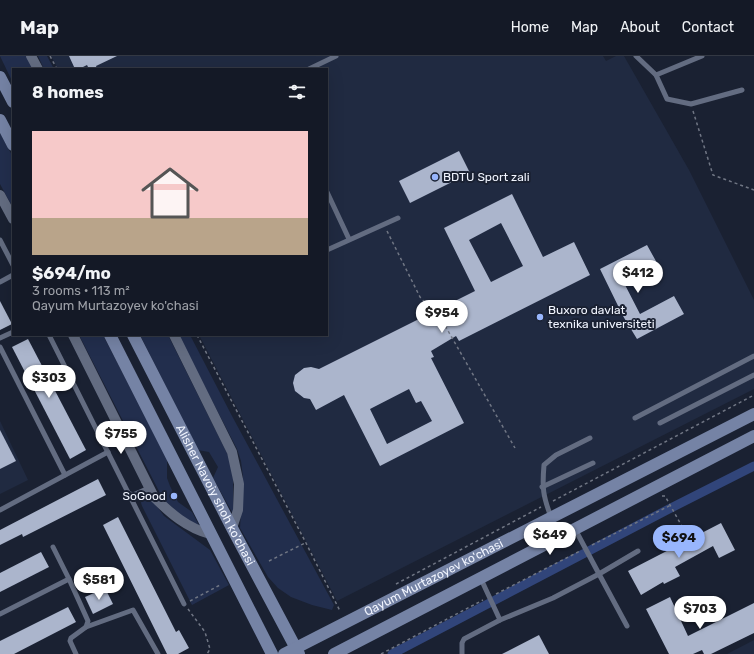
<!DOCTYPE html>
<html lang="en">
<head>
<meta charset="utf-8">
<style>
  :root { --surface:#141926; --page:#1d222e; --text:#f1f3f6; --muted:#9da0a7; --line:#333843; --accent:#98b6fd }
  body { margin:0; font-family:Rubik,sans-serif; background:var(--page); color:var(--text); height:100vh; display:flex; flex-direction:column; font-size:15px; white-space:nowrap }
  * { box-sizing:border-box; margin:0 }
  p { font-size:13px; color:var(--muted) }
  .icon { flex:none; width:22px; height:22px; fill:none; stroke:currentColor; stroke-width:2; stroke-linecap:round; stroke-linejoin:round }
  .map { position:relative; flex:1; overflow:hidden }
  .side { position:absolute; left:12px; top:12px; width:316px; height:268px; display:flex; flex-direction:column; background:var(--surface); border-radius:0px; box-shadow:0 4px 16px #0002,0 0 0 1px var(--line) }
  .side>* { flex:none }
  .price { position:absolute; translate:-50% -34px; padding:0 9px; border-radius:14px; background:#fff; color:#222; font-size:13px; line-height:26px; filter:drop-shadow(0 1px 2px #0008) }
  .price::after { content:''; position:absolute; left:50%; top:24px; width:12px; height:9px; margin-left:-6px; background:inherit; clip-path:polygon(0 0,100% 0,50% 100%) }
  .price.active { background:var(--accent); color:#111 }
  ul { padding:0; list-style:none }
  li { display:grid; align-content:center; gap:8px; height:212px; padding:0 20px }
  li span { display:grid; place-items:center; height:124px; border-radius:0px; color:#555 }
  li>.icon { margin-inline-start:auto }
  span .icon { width:72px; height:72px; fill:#fffc; stroke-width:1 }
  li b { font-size:17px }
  h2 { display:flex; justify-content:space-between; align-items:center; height:48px; padding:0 20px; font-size:17px }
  header { display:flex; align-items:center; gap:24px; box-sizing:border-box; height:56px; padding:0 20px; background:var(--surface); border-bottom:1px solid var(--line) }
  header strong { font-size:19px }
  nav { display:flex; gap:22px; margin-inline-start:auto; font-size:14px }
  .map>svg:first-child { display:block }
</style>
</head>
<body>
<header>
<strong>Map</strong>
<nav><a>Home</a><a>Map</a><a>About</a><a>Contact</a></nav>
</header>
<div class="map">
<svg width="754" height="598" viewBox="0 0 754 598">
  <rect width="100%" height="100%" fill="#1a2132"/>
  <g fill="#202a41">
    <polygon points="51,0 603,0 606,5 616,0 624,0 689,114 754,244 754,333 337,545 199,279 327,279 327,13 58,13"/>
    <polygon points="0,365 28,424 0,438"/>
    <polygon points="754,584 754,598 727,598"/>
  </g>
  <g fill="#222e4d">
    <polygon points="0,0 28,0 34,13 13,13 13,27"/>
    <polygon points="38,0 47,0 54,13 44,13"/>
    <polygon points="0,77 13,101 13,152 0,128"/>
    <polygon points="79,279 103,279 167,403 167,422 170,430 178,446 192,456 200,471 187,465 163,443"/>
    <polygon points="140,279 168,279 229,401 233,422 233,458 213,422 218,411 209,396 198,394"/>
    <polygon points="178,279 190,279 232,360 334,549 332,554 312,549 291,541 278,532 268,521 240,472 243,421 241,405 237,393"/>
    <path d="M146,440l4,1 14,19 46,34 19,35 -37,20 -50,-99c-2,-5 -1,-7 4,-10z"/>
  </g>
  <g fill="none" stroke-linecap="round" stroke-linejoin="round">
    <polyline stroke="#31457a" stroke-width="9" points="392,598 667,454 754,410"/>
  </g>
  <g fill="#abb5cc" fill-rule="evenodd">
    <polygon points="69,0 117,0 96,10 97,13 89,13 87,9 79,13 75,13"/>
    <polygon points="459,95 470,117 410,147 399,125"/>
    <path d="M512,138l31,63 31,-15 16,33 -131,66 -3,-5 -25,15 3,6 -3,1 33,65 -84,43 -36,-71 -28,15 -6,-11 -6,-1 -9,-7 -2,-8 2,-8 9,-7 7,-1 8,2 156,-78 -31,-63zM501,167l22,43 -32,16 -22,-42zM409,333l7,14 5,-2 11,20 -45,23 -17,-35z"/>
    <polygon points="647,189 657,207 623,225 640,258 674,240 684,258 637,283 623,260 600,213"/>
    <polygon points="0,245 12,268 0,274"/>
    <polygon points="28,283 86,394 70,403 12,291"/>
    <polygon points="0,374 16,405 0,413"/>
    <polygon points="98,423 106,439 23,481 22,478 0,489 0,474"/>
    <polygon points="118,461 176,576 179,574 189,592 178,598 167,598 103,469"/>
    <polygon points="721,467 735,494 719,502 713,490 675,511 680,520 664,528 663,526 641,539 628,515"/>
    <polygon points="41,496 49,511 0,536 0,517"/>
    <polygon points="105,532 113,548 93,558 85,541"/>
    <polygon points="670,541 688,580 754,547 754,577 711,598 704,598 702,594 693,598 669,598 646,553"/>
    <polygon points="68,551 76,566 14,598 0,598 0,585"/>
    <polygon points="539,579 549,598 502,598"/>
  </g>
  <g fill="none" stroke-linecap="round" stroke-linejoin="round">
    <g stroke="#707684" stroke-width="1.5" stroke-dasharray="3 3" stroke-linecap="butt">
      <polyline points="50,0 57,13"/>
      <polyline points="693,55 713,119 754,134"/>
      <polyline points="387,175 420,241 429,251 435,252 515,392"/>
      <polyline points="197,279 306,487 340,555"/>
      <polyline points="662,440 665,440 684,474"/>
      <polyline points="553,445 754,339"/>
      <polyline points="592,489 671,449"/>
      <polyline points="269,505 305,487"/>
      <polyline points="396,528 541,451"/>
      <polyline points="496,538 580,495"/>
      <polyline points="190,545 220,529"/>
      <polyline points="188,553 205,576 210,593 207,598"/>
      <polyline points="381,598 483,544"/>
    </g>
    <g stroke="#636c81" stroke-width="5">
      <polyline points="636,0 656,19 667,43 691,48 742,34"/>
      <polyline points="309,13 336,0"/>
      <polyline points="656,19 702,0"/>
      <polyline points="327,136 349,183"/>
      <polyline points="0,184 13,209"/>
      <polyline points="327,194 398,162"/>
      <polyline points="0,226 13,219"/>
      <polyline points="49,279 184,548"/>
      <polyline points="0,282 13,276"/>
      <polyline points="0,291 65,419"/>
      <polyline points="635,362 754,300"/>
      <polyline points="660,367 754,319"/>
      <polyline points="542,431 593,407"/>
      <polyline points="128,437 133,439 149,432"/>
      <polyline points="0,454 108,396"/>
      <path d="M551,461c-8,-21 -9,-29 -7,-52l12,-10 34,-17"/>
      <polyline points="53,491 69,523"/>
      <polyline points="0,558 69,523 88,565 86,571 71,582 70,585 76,598"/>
      <polyline points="500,564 553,542 599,518 575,473"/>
      <polyline points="627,570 599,518 638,495"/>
      <polyline points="86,571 133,554 158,598"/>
      <polyline points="462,598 462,587 464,583 500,564 481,523"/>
    </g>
    <g stroke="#636c81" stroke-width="10">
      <polyline points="31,0 38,13"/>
      <polyline points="0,139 13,163"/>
      <path d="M73,279l81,162c16,16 33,31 56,37"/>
      <polyline points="174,279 232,396 239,428 238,454 232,472"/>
    </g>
    <g stroke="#7583a5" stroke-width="12">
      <polyline points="0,21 13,46"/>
      <polyline points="0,64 13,89"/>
      <polyline points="110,279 272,598"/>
      <path id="s1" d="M133,279l99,193 67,126"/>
      <path id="s2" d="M284,598l470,-240"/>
      <polyline points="334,598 754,380"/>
    </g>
  </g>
  <g fill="#98b6fd" stroke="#1a2132" stroke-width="1.5">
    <circle cx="435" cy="121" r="4"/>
    <circle cx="540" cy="261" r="4"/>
    <circle cx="174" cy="440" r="4"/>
  </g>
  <g text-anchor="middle" stroke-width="4" stroke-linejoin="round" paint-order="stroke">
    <g font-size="12" fill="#f0f4fe" stroke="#1a2132" text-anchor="start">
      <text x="443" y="125">BDTU Sport zali</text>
      <text x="548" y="258">Buxoro davlat<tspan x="548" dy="14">texnika universiteti</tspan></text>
      <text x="166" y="444" text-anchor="end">SoGood</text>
    </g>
    <g font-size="12" fill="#f0f4fe" stroke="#1a2132">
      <text dy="4" stroke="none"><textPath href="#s1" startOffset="180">Alisher Navoiy shoh ko'chasi</textPath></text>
      <text dy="4" stroke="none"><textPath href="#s2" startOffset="168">Qayum Murtazoyev ko'chasi</textPath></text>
    </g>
  </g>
</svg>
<b class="price" style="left:638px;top:238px">$412</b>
<b class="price" style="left:442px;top:278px">$954</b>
<b class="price" style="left:49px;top:343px">$303</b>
<b class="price" style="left:121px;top:399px">$755</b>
<b class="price" style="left:550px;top:500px">$649</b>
<b class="price active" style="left:679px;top:503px">$694</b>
<b class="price" style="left:99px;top:545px">$581</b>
<b class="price" style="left:700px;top:574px">$703</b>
<section class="side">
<h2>8 homes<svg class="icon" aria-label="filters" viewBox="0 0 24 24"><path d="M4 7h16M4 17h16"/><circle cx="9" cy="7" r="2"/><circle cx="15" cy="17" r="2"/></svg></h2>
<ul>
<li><span style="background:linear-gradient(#f6c9c9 70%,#b9a48a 0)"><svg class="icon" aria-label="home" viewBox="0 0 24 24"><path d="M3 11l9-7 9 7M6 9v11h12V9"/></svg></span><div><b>$694/mo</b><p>3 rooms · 113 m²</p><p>Qayum Murtazoyev ko'chasi</p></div></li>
</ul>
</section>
</div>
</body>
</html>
